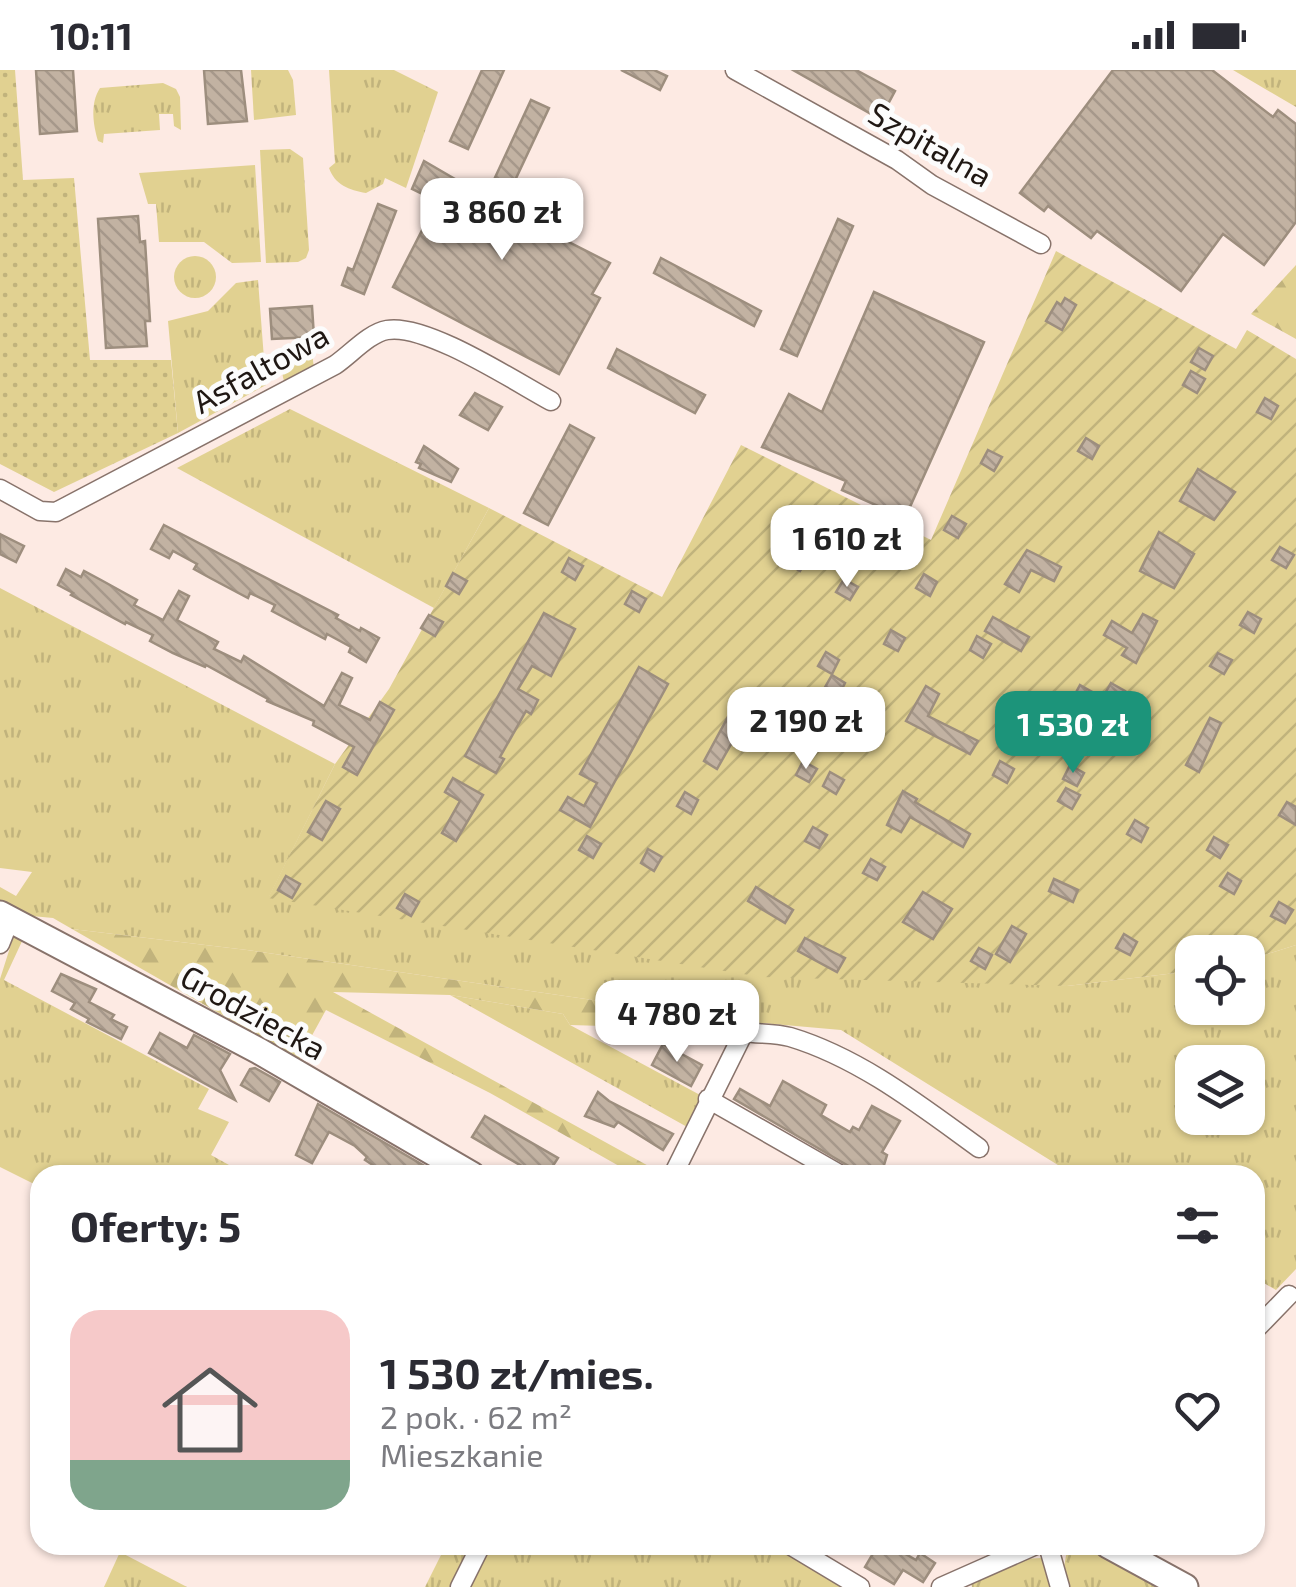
<!DOCTYPE html>
<html lang="pl">
<head>
<meta charset="utf-8">
<style>
  :root { --surface:#fff; --page:#f2f2f3; --text:#2b2b33; --muted:#7c7c81; --accent:#1c947a }
  body { margin:0; font-family:"Exo 2",sans-serif; background:var(--page); color:var(--text); height:100vh; display:flex; flex-direction:column; font-size:38px; white-space:nowrap }
  * { box-sizing:border-box; margin:0 }
  p { font-size:32px; color:var(--muted) }
  .icon { flex:none; width:55px; height:55px; fill:none; stroke:currentColor; stroke-width:2; stroke-linecap:round; stroke-linejoin:round }
  .map { position:relative; flex:1; overflow:hidden }
  .drawer { position:absolute; left:30px; top:1095px; width:1235px; height:390px; display:flex; flex-direction:column; background:var(--surface); border-radius:30px; box-shadow:0 2px 8px #0004 }
  .drawer>* { flex:none }
  .buttons { position:absolute; left:1175px; top:865px; display:grid; gap:20px }
  .buttons a { display:grid; place-items:center; width:90px; height:90px; border-radius:20px; background:var(--surface); box-shadow:0 2px 8px #0004; font-size:50px }
  .price { position:absolute; translate:-50% -85px; padding:0 22px; border-radius:20px; background:#fff; color:#222; font-size:32px; line-height:65px; filter:drop-shadow(0 2px 5px #0008) }
  .price::after { content:''; position:absolute; left:50%; top:60px; width:30px; height:22px; margin-left:-15px; background:inherit; clip-path:polygon(0 0,100% 0,50% 100%) }
  .price.active { background:var(--accent); color:#fff }
  ul { padding:0; list-style:none }
  li { display:flex; align-items:center; gap:30px; height:250px; padding:0 40px }
  li span { display:grid; place-items:center; flex:none; width:280px; height:200px; border-radius:30px; color:#555 }
  li>.icon { margin-inline-start:auto }
  span .icon { width:120px; height:120px; fill:#fffc; stroke-width:1 }
  li b { font-size:42px }
  h2 { display:flex; justify-content:space-between; align-items:center; height:120px; padding:0 40px; font-size:42px }
  .status { display:flex; justify-content:space-between; align-items:center; height:70px; padding:0 50px; background:var(--surface); direction:ltr }
  .status svg { height:28px; fill:currentColor }
  .map>svg:first-child { display:block }
</style>
</head>
<body>
<div class="status"><b>10:11</b><svg viewBox="0 0 49 12"><path d="M0 12V9h3v3zM5 12V6h3v6zM10 12V3h3v9zM15 12V0h3v12zM26 1h20v11H26zM47 4h2v5h-2z"/></svg></div>
<div class="map">
<svg width="1296" height="1517" viewBox="0 0 1296 1517">
  <defs>
    <pattern id="grass-tufts" width="24" height="20" patternUnits="userSpaceOnUse" patternTransform="scale(2.5)"><rect width="24" height="20" fill="#e1d191"/><path d="M3 7l-1-3M5 7V3M7 7l1-3M15 17l-1-3M17 17v-4M19 17l1-3" fill="none" stroke="#c1b37c"/></pattern>
    <pattern id="forest-firs" width="22" height="20" patternUnits="userSpaceOnUse" patternTransform="scale(2.5)"><rect width="22" height="20" fill="#e1d191"/><path d="M5 1l3.5 6h-7zM16 11l3.5 6h-7z" fill="#c1b37c"/></pattern>
    <pattern id="park-dots" width="8" height="8" patternUnits="userSpaceOnUse" patternTransform="scale(2.5)"><rect width="8" height="8" fill="#e1d191"/><path d="M2 2h.1M6 6h.1" fill="none" stroke="#c1b37c" stroke-width="1.8" stroke-linecap="round"/></pattern>
    <pattern id="garden-furrows" width="10" height="10" patternUnits="userSpaceOnUse" patternTransform="scale(2.5)"><rect width="10" height="10" fill="#e1d191"/><path d="M-1 1l2-2M0 10L10 0M9 11l2-2" fill="none" stroke="#c1b37c"/></pattern>
    <pattern id="building-back-hatch" width="6" height="6" patternUnits="userSpaceOnUse" patternTransform="scale(2.5)"><rect width="6" height="6" fill="#c2b2a2"/><path d="M-1 5l2 2M0 0l6 6M5-1l2 2" fill="none" stroke="#a6988b"/></pattern>
  </defs>
  <rect width="100%" height="100%" fill="#fdeae3"/>
  <g fill="url(#grass-tufts)" fill-rule="evenodd">
    <polygon points="251,0 288,0 293,10 296,45 254,50"/>
    <path d="M329,0h65l44,22 -32,96 -21,-10 -2,6 -17,9c-17,-3 -31,-8 -37,-25l6,-5z"/>
    <polygon points="1233,0 1296,0 1296,37"/>
    <path d="M163,13l13,6 4,8 1,33 -7,-4 -1,-12h-14l1,16 -56,4 -1,9 -5,-2c-5,-17 -8,-38 2,-53z"/>
    <polygon points="290,79 303,88 309,180 306,188 298,192 266,193 260,80"/>
    <polygon points="255,95 261,192 232,193 204,172 159,172 156,134 148,134 139,103"/>
    <circle cx="195" cy="207" r="21"/>
    <polygon points="258,210 266,315 178,363 168,251 208,241 236,213"/>
    <path d="M312,283l2,15 -25,15 -5,-2c-7,-22 9,-28 28,-28z"/>
    <polygon points="290,339 489,438 434,538 177,398"/>
    <path d="M0,518l335,176 -66,133 798,89 125,-15v37h56v-48l48,-15v324l-20,21 -21,-12v-103h-181l-233,-145 -103,-9 -491,-71 -175,-21 -19,-11 -53,-5v-26l16,9 16,-24 -32,-4zM1192,992h56v56h-56z"/>
    <polygon points="14,865 24,867 4,910 209,1019 198,1039 229,1052 211,1085 247,1105 40,1105 40,1117 0,1097 0,909"/>
    <polygon points="450,925 563,944 570,955 702,1026 689,1058"/>
    <polygon points="446,1475 475,1475 453,1517 425,1517"/>
    <polygon points="487,1475 773,1475 852,1517 468,1517"/>
    <polygon points="1068,1475 1085,1475 1163,1517 1064,1517 1063,1502"/>
    <polygon points="120,1482 187,1517 104,1517"/>
    <polygon points="1041,1488 1050,1500 1052,1517 972,1517 971,1513 1023,1489"/>
  </g>
  <g fill="url(#forest-firs)">
    <polygon points="1296,195 1296,269 1251,244"/>
    <polygon points="72,859 247,880 738,951 736,960 570,955 563,944 450,925 333,922 654,1099 648,1105 635,1105 490,1023 326,940 299,989"/>
  </g>
  <polygon fill="url(#park-dots)" points="0,0 15,0 23,110 74,108 90,290 171,290 178,363 54,422 0,394"/>
  <polygon fill="url(#garden-furrows)" points="1056,181 1236,279 1247,260 1296,289 1296,875 1248,890 1248,882 1192,882 1192,901 1067,916 762,907 268,828 335,694 389,619 489,438 662,527 741,375 931,470"/>
  <g fill="url(#building-back-hatch)" stroke="#9d8e7e" stroke-width="2.5">
    <polygon points="36,0 73,0 77,61 40,64"/>
    <polygon points="204,0 241,0 247,51 208,54"/>
    <polygon points="482,0 504,0 468,79 450,71"/>
    <polygon points="621,0 654,0 667,6 660,20"/>
    <polygon points="793,0 856,0 895,21 880,49"/>
    <polygon points="1113,0 1212,0 1273,47 1278,40 1296,54 1296,152 1264,195 1223,164 1181,221 1097,161 1091,168 1048,136 1044,141 1020,123"/>
    <polygon points="531,30 549,38 502,138 610,193 592,224 600,228 559,304 393,217 437,131 412,119 424,91 486,127"/>
    <polygon points="378,134 396,141 364,224 342,215 348,198 353,200"/>
    <polygon points="138,146 140,172 145,171 150,251 145,251 147,276 106,278 98,149"/>
    <polygon points="838,149 853,156 797,286 781,279"/>
    <polygon points="661,188 761,241 754,256 654,203"/>
    <polygon points="874,222 984,272 905,448 842,420 846,411 762,377 789,324 822,342"/>
    <polygon points="1065,228 1076,235 1062,260 1046,251 1057,232 1061,235"/>
    <polygon points="312,236 314,267 272,269 270,239"/>
    <polygon points="1199,278 1213,286 1205,300 1191,292"/>
    <polygon points="617,279 705,325 695,343 608,298"/>
    <polygon points="1191,301 1205,309 1197,323 1183,315"/>
    <polygon points="475,323 502,337 488,360 460,345"/>
    <polygon points="1265,328 1278,336 1271,349 1257,342"/>
    <polygon points="570,355 594,368 548,455 524,443"/>
    <polygon points="1086,368 1099,376 1092,389 1078,381"/>
    <polygon points="424,376 458,399 451,412 419,398 421,394 416,392"/>
    <polygon points="988,380 1002,387 994,401 981,393"/>
    <polygon points="1198,399 1235,422 1214,450 1180,431"/>
    <polygon points="952,446 966,454 958,468 944,460"/>
    <polygon points="164,455 338,545 336,548 360,561 361,558 379,568 366,592 349,582 351,577 327,564 325,569 272,541 275,535 250,523 248,528 212,509 194,499 197,494 173,481 169,488 151,479"/>
    <polygon points="1159,462 1194,484 1174,518 1140,501"/>
    <polygon points="0,464 24,476 16,492 0,484"/>
    <polygon points="1280,477 1294,485 1286,498 1272,490"/>
    <polygon points="794,479 808,487 800,501 787,493"/>
    <polygon points="1027,480 1061,497 1054,511 1031,500 1019,522 1005,514"/>
    <polygon points="569,488 583,496 575,510 562,502"/>
    <polygon points="66,499 81,507 84,501 101,510 137,530 134,535 163,550 179,521 189,526 177,550 218,572 214,579 241,592 244,586 324,636 342,603 352,608 339,635 370,650 380,632 394,640 357,705 343,697 354,677 313,655 314,651 267,631 268,629 206,595 205,597 173,583 150,571 153,565 126,552 125,554 71,525 73,523 58,515"/>
    <polygon points="453,503 467,511 459,524 446,516"/>
    <polygon points="924,504 937,512 930,526 916,518"/>
    <polygon points="844,509 858,517 850,530 836,522"/>
    <polygon points="632,521 646,529 639,542 625,534"/>
    <polygon points="1248,542 1261,549 1254,563 1240,555"/>
    <polygon points="544,543 575,559 551,606 532,596 518,619 538,630 531,644 526,641 500,687 504,689 496,703 465,686"/>
    <polygon points="1143,544 1157,551 1136,593 1122,585 1127,578 1104,565 1112,551 1132,563"/>
    <polygon points="429,545 443,552 435,566 421,558"/>
    <polygon points="993,547 1029,567 1021,581 985,561"/>
    <polygon points="891,560 905,568 898,581 884,574"/>
    <polygon points="977,566 991,574 983,588 970,580"/>
    <polygon points="826,582 839,590 832,604 818,596"/>
    <polygon points="1218,583 1232,590 1224,604 1210,596"/>
    <polygon points="639,597 668,614 590,757 560,740 568,727 584,736 597,713 580,704"/>
    <polygon points="832,605 845,613 838,627 824,619"/>
    <polygon points="1111,613 1125,621 1117,635 1103,627"/>
    <polygon points="1080,615 1094,623 1086,636 1073,628"/>
    <polygon points="926,616 939,624 928,646 978,671 970,684 906,651"/>
    <polygon points="729,645 743,653 717,699 704,691"/>
    <polygon points="1210,648 1221,653 1199,702 1186,695"/>
    <polygon points="803,691 817,699 809,712 796,705"/>
    <polygon points="1000,691 1014,699 1007,713 993,705"/>
    <polygon points="1070,695 1084,703 1077,716 1063,709"/>
    <polygon points="830,702 844,710 836,724 823,716"/>
    <polygon points="453,708 483,725 456,771 442,763 460,731 445,722"/>
    <polygon points="1066,718 1080,725 1072,739 1058,731"/>
    <polygon points="903,721 917,729 915,732 970,764 963,777 910,747 901,762 887,755"/>
    <polygon points="685,722 698,730 691,744 677,736"/>
    <polygon points="326,731 340,739 322,770 308,762"/>
    <polygon points="1287,732 1296,737 1296,755 1279,745"/>
    <polygon points="1135,750 1148,758 1141,772 1127,764"/>
    <polygon points="813,757 827,765 819,778 805,771"/>
    <polygon points="587,766 601,774 593,788 579,780"/>
    <polygon points="1214,767 1228,775 1220,788 1207,780"/>
    <polygon points="648,779 662,787 654,801 641,793"/>
    <polygon points="871,789 885,797 877,810 863,803"/>
    <polygon points="1228,803 1241,811 1234,824 1220,816"/>
    <polygon points="286,806 300,814 292,828 278,820"/>
    <polygon points="1054,809 1078,820 1073,832 1049,821"/>
    <polygon points="756,817 793,840 785,853 748,831"/>
    <polygon points="923,822 952,839 933,869 903,852"/>
    <polygon points="405,824 419,832 411,846 397,838"/>
    <polygon points="1279,832 1293,840 1285,853 1271,846"/>
    <polygon points="1012,856 1026,864 1010,892 996,884"/>
    <polygon points="1124,864 1137,872 1130,885 1116,878"/>
    <polygon points="805,868 845,888 837,902 798,881"/>
    <polygon points="979,878 992,885 985,899 971,891"/>
    <polygon points="61,904 96,919 89,932 114,945 111,949 127,957 121,969 87,952 89,949 71,939 75,933 52,921"/>
    <polygon points="160,963 187,978 194,965 230,984 220,1000 235,1030 149,983"/>
    <polygon points="663,974 702,995 691,1016 652,995"/>
    <polygon points="255,998 280,1012 269,1031 241,1015 250,999"/>
    <polygon points="783,1011 826,1035 821,1045 850,1062 853,1057 859,1060 872,1036 900,1051 882,1082 887,1085 881,1105 864,1105 734,1029 740,1019 770,1036"/>
    <polygon points="598,1022 609,1031 673,1064 663,1080 618,1052 614,1057 585,1046"/>
    <polygon points="318,1034 440,1105 388,1105 365,1090 367,1087 355,1076 329,1062 312,1093 296,1085"/>
    <polygon points="485,1046 558,1088 547,1105 537,1105 472,1067"/>
    <polygon points="878,1475 890,1475 916,1490 920,1483 935,1493 923,1512 903,1500 894,1514 865,1497"/>
  </g>
  <g fill="none" stroke-linecap="round" stroke-linejoin="round">
    <defs>
      <g id="street">
        <polyline points="735,0 897,90 932,115 1041,174"/>
        <path d="M0,419l40,22 16,1 279,-147c15,-10 34,-32 52,-35 39,-7 127,51 164,71"/>
        <polyline points="0,874 10,849"/>
        <polyline points="708,1029 841,1105"/>
        <path d="M673,1105l71,-143c15,2 32,1 46,5 70,21 131,69 189,111"/>
        <polyline points="1255,1260 1289,1225"/>
        <polyline points="790,1475 860,1517"/>
        <polyline points="1048,1475 1060,1517"/>
        <polyline points="460,1517 481,1475"/>
        <polyline points="941,1517 1036,1475"/>
      </g>
      <g id="secondary">
        <polyline points="0,844 259,981 472,1105"/>
        <polyline points="1108,1475 1185,1517"/>
      </g>
    </defs>
    <use href="#street" stroke="#88736b" stroke-width="21"/>
    <use href="#secondary" stroke="#88736b" stroke-width="29"/>
    <use href="#street" stroke="#fff" stroke-width="18"/>
    <use href="#secondary" stroke="#fff" stroke-width="25"/>
  </g>
  <g text-anchor="middle" stroke-width="10" stroke-linejoin="round" paint-order="stroke">
    <g font-size="32" fill="#1f1713" stroke="#fcfcfc">
      <text transform="translate(930 75) rotate(30)" y="11">Szpitalna</text>
      <text transform="translate(261 299) rotate(-29)" y="11">Asfaltowa</text>
      <text transform="translate(253 943) rotate(29)" y="11">Grodziecka</text>
    </g>
  </g>
</svg>
<div class="buttons">
<a><svg class="icon" aria-label="locate" viewBox="0 0 24 24"><circle cx="12" cy="12" r="6"/><path d="M12 2v4M12 18v4M2 12h4M18 12h4"/></svg></a>
<a><svg class="icon" aria-label="layers" viewBox="0 0 24 24"><path d="M12 4l9 5-9 5-9-5zM3 14l9 5 9-5"/></svg></a>
</div>
<b class="price" style="left:502px;top:193px">3 860 zł</b>
<b class="price" style="left:847px;top:520px">1 610 zł</b>
<b class="price" style="left:806px;top:702px">2 190 zł</b>
<b class="price active" style="left:1073px;top:706px">1 530 zł</b>
<b class="price" style="left:677px;top:995px">4 780 zł</b>
<section class="drawer">
<h2>Oferty: 5<svg class="icon" aria-label="filters" viewBox="0 0 24 24"><path d="M4 7h16M4 17h16"/><circle cx="9" cy="7" r="2"/><circle cx="15" cy="17" r="2"/></svg></h2>
<ul>
<li><span style="background:linear-gradient(#f6c9c9 75%,#7fa58c 0)"><svg class="icon" aria-label="home" viewBox="0 0 24 24"><path d="M3 11l9-7 9 7M6 9v11h12V9"/></svg></span><div><b>1 530 zł/mies.</b><p>2 pok. · 62 m²</p><p>Mieszkanie</p></div><svg class="icon" aria-label="heart" viewBox="0 0 24 24"><path d="M12 20l-8-8c-3-5 5-10 8-4 3-6 11-1 8 4z"/></svg></li>
</ul>
</section>
</div>
</body>
</html>
